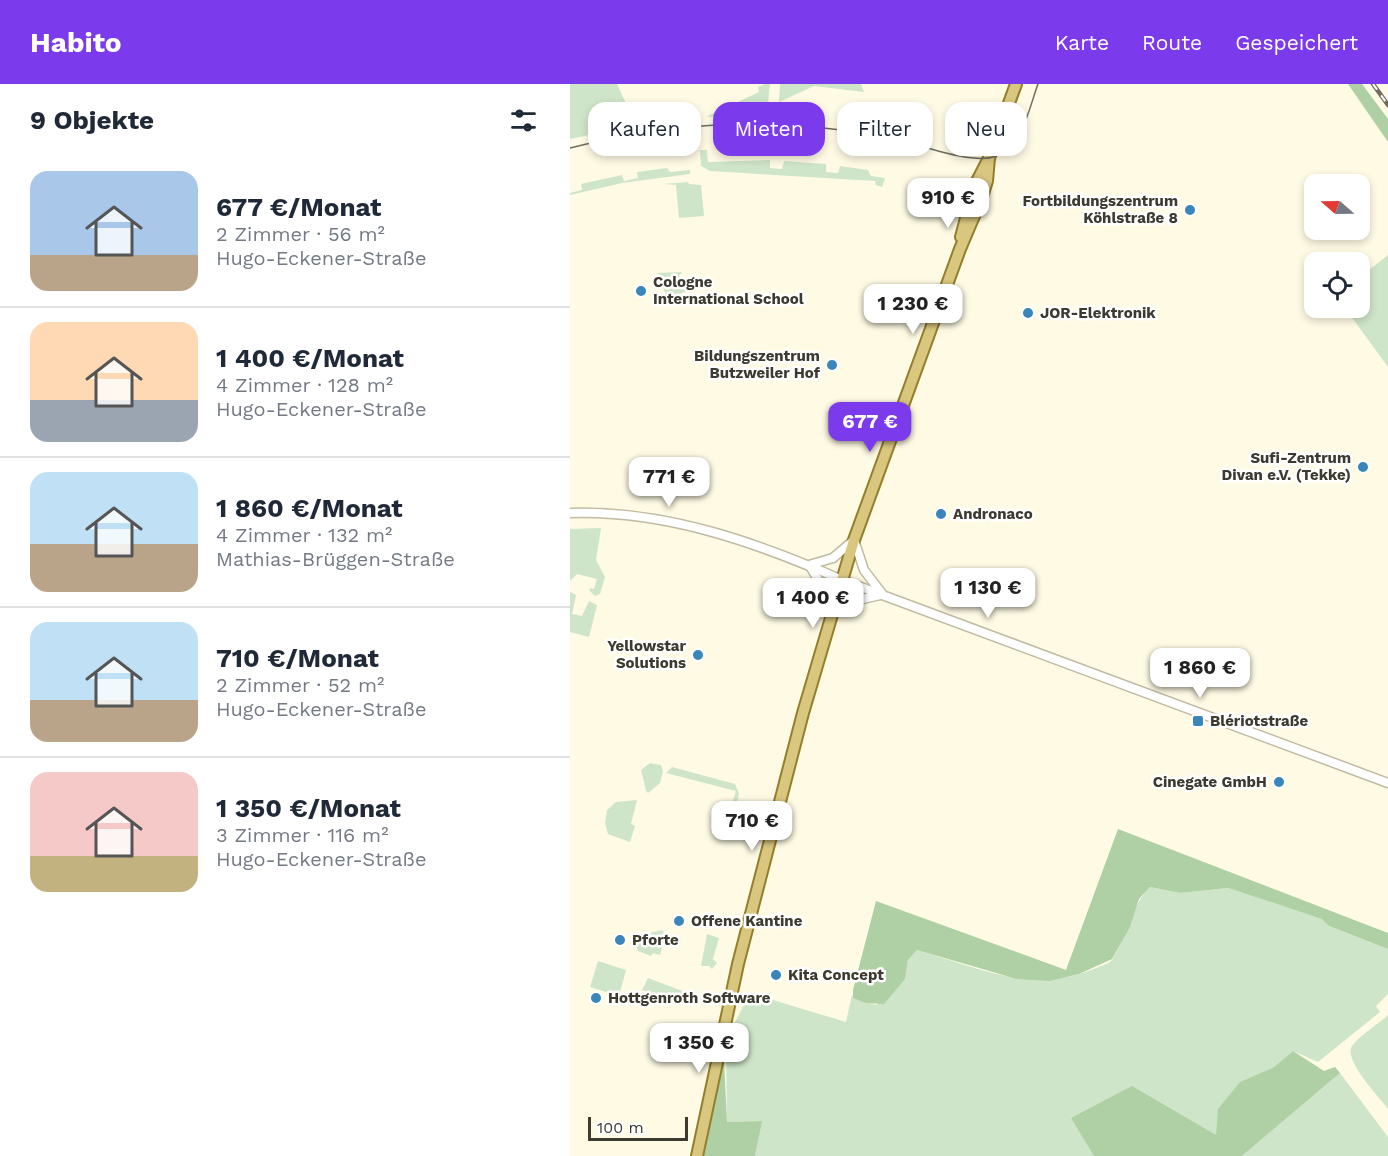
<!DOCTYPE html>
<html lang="de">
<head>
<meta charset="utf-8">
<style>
  :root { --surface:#fff; --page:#f2f2f3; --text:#1f2937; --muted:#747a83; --line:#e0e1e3; --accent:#7c3aed }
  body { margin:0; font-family:"Work Sans",sans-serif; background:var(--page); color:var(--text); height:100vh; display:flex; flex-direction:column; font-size:22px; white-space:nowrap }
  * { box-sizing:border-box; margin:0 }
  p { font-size:20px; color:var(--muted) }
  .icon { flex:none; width:33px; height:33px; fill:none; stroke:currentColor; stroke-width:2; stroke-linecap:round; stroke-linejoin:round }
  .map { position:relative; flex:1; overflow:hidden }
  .drawer { display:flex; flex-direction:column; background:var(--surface); width:570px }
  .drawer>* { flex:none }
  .guide { position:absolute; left:18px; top:18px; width:570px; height:54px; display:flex; gap:12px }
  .needle { width:39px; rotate:290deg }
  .buttons { position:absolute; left:734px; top:90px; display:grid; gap:12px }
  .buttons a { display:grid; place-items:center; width:66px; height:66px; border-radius:12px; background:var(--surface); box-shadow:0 3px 9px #0003; font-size:30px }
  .scale { position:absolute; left:18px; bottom:15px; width:100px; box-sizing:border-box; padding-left:6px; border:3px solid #3d3a30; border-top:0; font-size:16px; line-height:21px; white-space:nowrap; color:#3d3a30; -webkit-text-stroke:4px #fff; paint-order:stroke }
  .price { position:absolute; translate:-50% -51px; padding:0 14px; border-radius:12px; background:#fff; color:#222; font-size:20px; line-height:39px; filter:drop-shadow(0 2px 3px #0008) }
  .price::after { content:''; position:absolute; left:50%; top:36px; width:18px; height:14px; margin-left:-9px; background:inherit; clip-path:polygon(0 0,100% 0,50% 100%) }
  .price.on { background:var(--accent); color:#fff }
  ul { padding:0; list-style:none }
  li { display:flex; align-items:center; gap:18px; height:150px; padding:0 30px }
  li+li { border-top:2px solid var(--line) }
  li span { display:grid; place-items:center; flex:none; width:168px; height:120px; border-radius:18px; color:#555 }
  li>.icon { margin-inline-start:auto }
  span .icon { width:72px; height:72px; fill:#fffc; stroke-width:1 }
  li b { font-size:26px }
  h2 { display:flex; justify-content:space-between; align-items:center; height:72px; padding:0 30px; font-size:26px }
  .pill { padding:0 21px; border-radius:18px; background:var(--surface); box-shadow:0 3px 9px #0003; font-size:21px; line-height:54px }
  .pill.on { background:var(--accent); color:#fff }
  header { display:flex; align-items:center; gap:36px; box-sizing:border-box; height:84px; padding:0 30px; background:var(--accent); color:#fff }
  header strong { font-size:28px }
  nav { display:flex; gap:33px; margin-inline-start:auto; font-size:21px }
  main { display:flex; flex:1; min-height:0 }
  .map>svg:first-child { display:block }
</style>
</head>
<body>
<header>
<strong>Habito</strong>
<nav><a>Karte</a><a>Route</a><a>Gespeichert</a></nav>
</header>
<main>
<section class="drawer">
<h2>9 Objekte<svg class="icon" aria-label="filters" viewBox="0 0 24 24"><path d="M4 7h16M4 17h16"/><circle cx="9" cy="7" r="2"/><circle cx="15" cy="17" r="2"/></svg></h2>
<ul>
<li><span style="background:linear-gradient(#a9c7e8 70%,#b9a48a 0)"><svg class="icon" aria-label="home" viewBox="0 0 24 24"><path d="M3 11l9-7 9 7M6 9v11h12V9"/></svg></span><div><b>677 €/Monat</b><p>2 Zimmer · 56 m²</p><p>Hugo-Eckener-Straße</p></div></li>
<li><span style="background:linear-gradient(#ffd9b3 65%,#9aa5b1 0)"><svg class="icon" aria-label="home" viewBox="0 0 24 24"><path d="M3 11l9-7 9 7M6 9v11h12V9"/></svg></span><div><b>1 400 €/Monat</b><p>4 Zimmer · 128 m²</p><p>Hugo-Eckener-Straße</p></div></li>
<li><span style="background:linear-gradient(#bfe0f5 60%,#b9a48a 0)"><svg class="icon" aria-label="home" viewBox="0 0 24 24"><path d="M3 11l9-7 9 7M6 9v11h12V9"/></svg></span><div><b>1 860 €/Monat</b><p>4 Zimmer · 132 m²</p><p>Mathias-Brüggen-Straße</p></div></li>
<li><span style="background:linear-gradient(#bfe0f5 65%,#b9a48a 0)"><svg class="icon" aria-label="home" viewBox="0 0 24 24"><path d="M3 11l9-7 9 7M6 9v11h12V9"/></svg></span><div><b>710 €/Monat</b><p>2 Zimmer · 52 m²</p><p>Hugo-Eckener-Straße</p></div></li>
<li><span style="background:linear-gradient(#f6c9c9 70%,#c2b280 0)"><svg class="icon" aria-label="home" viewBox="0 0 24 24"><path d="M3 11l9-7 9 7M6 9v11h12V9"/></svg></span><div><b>1 350 €/Monat</b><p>3 Zimmer · 116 m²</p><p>Hugo-Eckener-Straße</p></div></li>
</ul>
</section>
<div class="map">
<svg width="818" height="1072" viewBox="0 0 818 1072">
  <rect width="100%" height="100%" fill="#fefae4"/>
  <g fill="#cfe5c9">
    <polygon points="0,0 47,0 66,41 0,55"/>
    <polygon points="195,0 200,0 197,29 136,33 189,8 188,3"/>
    <polygon points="210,0 291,0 294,8 244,2 209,18"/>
    <polygon points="130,66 137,66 138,78 200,76 200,84 212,85 214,77 256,80 256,88 268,89 270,82 298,86 301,92 315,94 312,103 306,101 305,97 140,87 131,82"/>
    <polygon points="97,84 100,88 120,86 120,90 52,99 0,111 0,109 12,106 11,100 52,91 54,97 68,94 67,88"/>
    <polygon points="118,98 119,100 131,101 134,132 109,134 106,101 94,100"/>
    <polygon points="818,171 818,283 775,224 789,224 789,194"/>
    <polygon points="112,188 109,192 110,196 115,195 122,210 119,206 102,213 104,218 98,215 87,189"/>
    <polygon points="31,444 26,476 35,493 30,510 25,512 19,506 20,504 24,505 27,495 7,490 0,497 0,445"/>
    <polygon points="0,508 6,511 2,530 12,532 19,517 27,521 19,553 0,548"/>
    <polygon points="80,679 91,681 93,687 90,699 78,709 76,707 71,686"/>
    <polygon points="102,683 165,700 169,710 165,724 160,727 166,707 96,689"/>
    <polygon points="67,716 61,740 65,742 60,758 38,750 35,739 37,726 46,718"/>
    <path d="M580,803l30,6 48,-5 95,31 6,7 59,23v45l-12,12 4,6 -62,50 -25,-11 -19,16 -33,15 -25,54 -145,-19 23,39h-339l6,-35 -34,1 -1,-82 24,-47 96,29 6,-27 2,3 22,7 29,-26 3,-19 9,-10c60,17 113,44 174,20 6,-3 17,-5 21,-10 15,-23 19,-54 38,-73z"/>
    <polygon points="92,846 97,852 111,855 110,861 94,857 90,871 83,869 81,872 68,867 63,853"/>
    <polygon points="137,850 149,854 143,875 147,879 142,885 139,882 131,882"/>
    <polygon points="28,877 56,886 49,912 20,903"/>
    <polygon points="78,894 115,908 115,919 72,906"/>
    <path d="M818,931v94c-9,-12 -45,-49 -36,-63 8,-11 25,-21 36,-31z"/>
    <polygon points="770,989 818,1053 818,1072 672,1072"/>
  </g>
  <g fill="#aed0a4">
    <polygon points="778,0 792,0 818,35 818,58"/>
    <polygon points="548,745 818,849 818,865 759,842 752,835 658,804 610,809 580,803 569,815 560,843 542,875 509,890 480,897 447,895 347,866 338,876 335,895 314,920 296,919 283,914 283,906 306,817 496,886"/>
    <polygon points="723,967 754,987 765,983 770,989 672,1072 524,1072 501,1034 562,1002 646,1051 648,1025 670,998 704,983"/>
    <polygon points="154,976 157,1038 192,1037 185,1072 133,1072"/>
  </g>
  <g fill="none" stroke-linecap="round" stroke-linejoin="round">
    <defs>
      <g id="minor">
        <path d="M0,429c95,-3 186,29 272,67l546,203"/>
        <polyline points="239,481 263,474 284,456 294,486 313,511"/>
        <polyline points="240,482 258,513 262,530 280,518 310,511"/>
      </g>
      <g id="major">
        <polyline points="391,153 404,103 419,74 446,0"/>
        <polyline points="127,1072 168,880 233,629 284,456 390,165 412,113 417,97 419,74"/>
      </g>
    </defs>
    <use href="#minor" stroke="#c0bba1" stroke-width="11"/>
    <use href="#major" stroke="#937e2b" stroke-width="14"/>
    <use href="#minor" stroke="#fff" stroke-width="8"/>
    <use href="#major" stroke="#dac77f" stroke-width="10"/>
    <path stroke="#706c5f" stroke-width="1.5" d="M0,64c80,-20 162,-29 243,-21 26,2 51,6 77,11 26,5 82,28 106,18 27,-10 33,-48 42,-72"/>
    <defs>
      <polyline id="rail" points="803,0 818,21"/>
    </defs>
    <use href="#rail" stroke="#706c5f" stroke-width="4.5"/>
    <use href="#rail" stroke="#fff" stroke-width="2" stroke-dasharray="7" stroke-linecap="butt"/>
  </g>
  <g fill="#3a85b9" stroke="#fff" stroke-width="2">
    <circle cx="620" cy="126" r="6"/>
    <circle cx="71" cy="207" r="6"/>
    <circle cx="458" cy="229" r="6"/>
    <circle cx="262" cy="281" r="6"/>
    <circle cx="793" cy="383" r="6"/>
    <circle cx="371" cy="430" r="6"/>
    <circle cx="128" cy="571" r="6"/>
    <rect x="622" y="631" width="12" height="12" rx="3"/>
    <circle cx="709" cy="698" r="6"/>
    <circle cx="109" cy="837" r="6"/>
    <circle cx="50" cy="856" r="6"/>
    <circle cx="206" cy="891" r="6"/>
    <circle cx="26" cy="914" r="6"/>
  </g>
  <g text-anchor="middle" stroke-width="5" stroke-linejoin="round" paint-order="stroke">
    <g font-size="15" font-weight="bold" fill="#3d3a30" stroke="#fff" text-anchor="start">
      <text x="608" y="122" text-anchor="end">Fortbildungszentrum<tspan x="608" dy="17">Köhlstraße 8</tspan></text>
      <text x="83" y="203">Cologne<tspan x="83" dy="17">International School</tspan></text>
      <text x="470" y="234">JOR-Elektronik</text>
      <text x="250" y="277" text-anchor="end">Bildungszentrum<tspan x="250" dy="17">Butzweiler Hof</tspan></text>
      <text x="781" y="379" text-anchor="end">Sufi-Zentrum<tspan x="781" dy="17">Divan e.V. (Tekke)</tspan></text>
      <text x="383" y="435">Andronaco</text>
      <text x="116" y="567" text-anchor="end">Yellowstar<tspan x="116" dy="17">Solutions</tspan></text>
      <text x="640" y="642">Blériotstraße</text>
      <text x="697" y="703" text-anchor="end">Cinegate GmbH</text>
      <text x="121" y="842">Offene Kantine</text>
      <text x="62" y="861">Pforte</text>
      <text x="218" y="896">Kita Concept</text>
      <text x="38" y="919">Hottgenroth Software</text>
    </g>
  </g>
</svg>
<div class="buttons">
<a><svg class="needle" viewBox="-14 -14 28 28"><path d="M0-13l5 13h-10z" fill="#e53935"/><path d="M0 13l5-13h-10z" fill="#747a83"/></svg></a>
<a><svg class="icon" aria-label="locate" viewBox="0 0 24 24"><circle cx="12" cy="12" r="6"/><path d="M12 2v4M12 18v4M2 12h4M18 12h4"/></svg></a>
</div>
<div class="scale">100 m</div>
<b class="price" style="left:378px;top:145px">910 €</b>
<b class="price" style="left:343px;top:251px">1 230 €</b>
<b class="price on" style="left:300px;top:369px">677 €</b>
<b class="price" style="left:99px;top:424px">771 €</b>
<b class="price" style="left:418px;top:535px">1 130 €</b>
<b class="price" style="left:243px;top:545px">1 400 €</b>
<b class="price" style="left:630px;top:615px">1 860 €</b>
<b class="price" style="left:182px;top:768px">710 €</b>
<b class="price" style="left:129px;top:990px">1 350 €</b>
<div class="guide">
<a class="pill">Kaufen</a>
<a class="pill on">Mieten</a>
<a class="pill">Filter</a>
<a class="pill">Neu</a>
</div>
</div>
</main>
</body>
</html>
